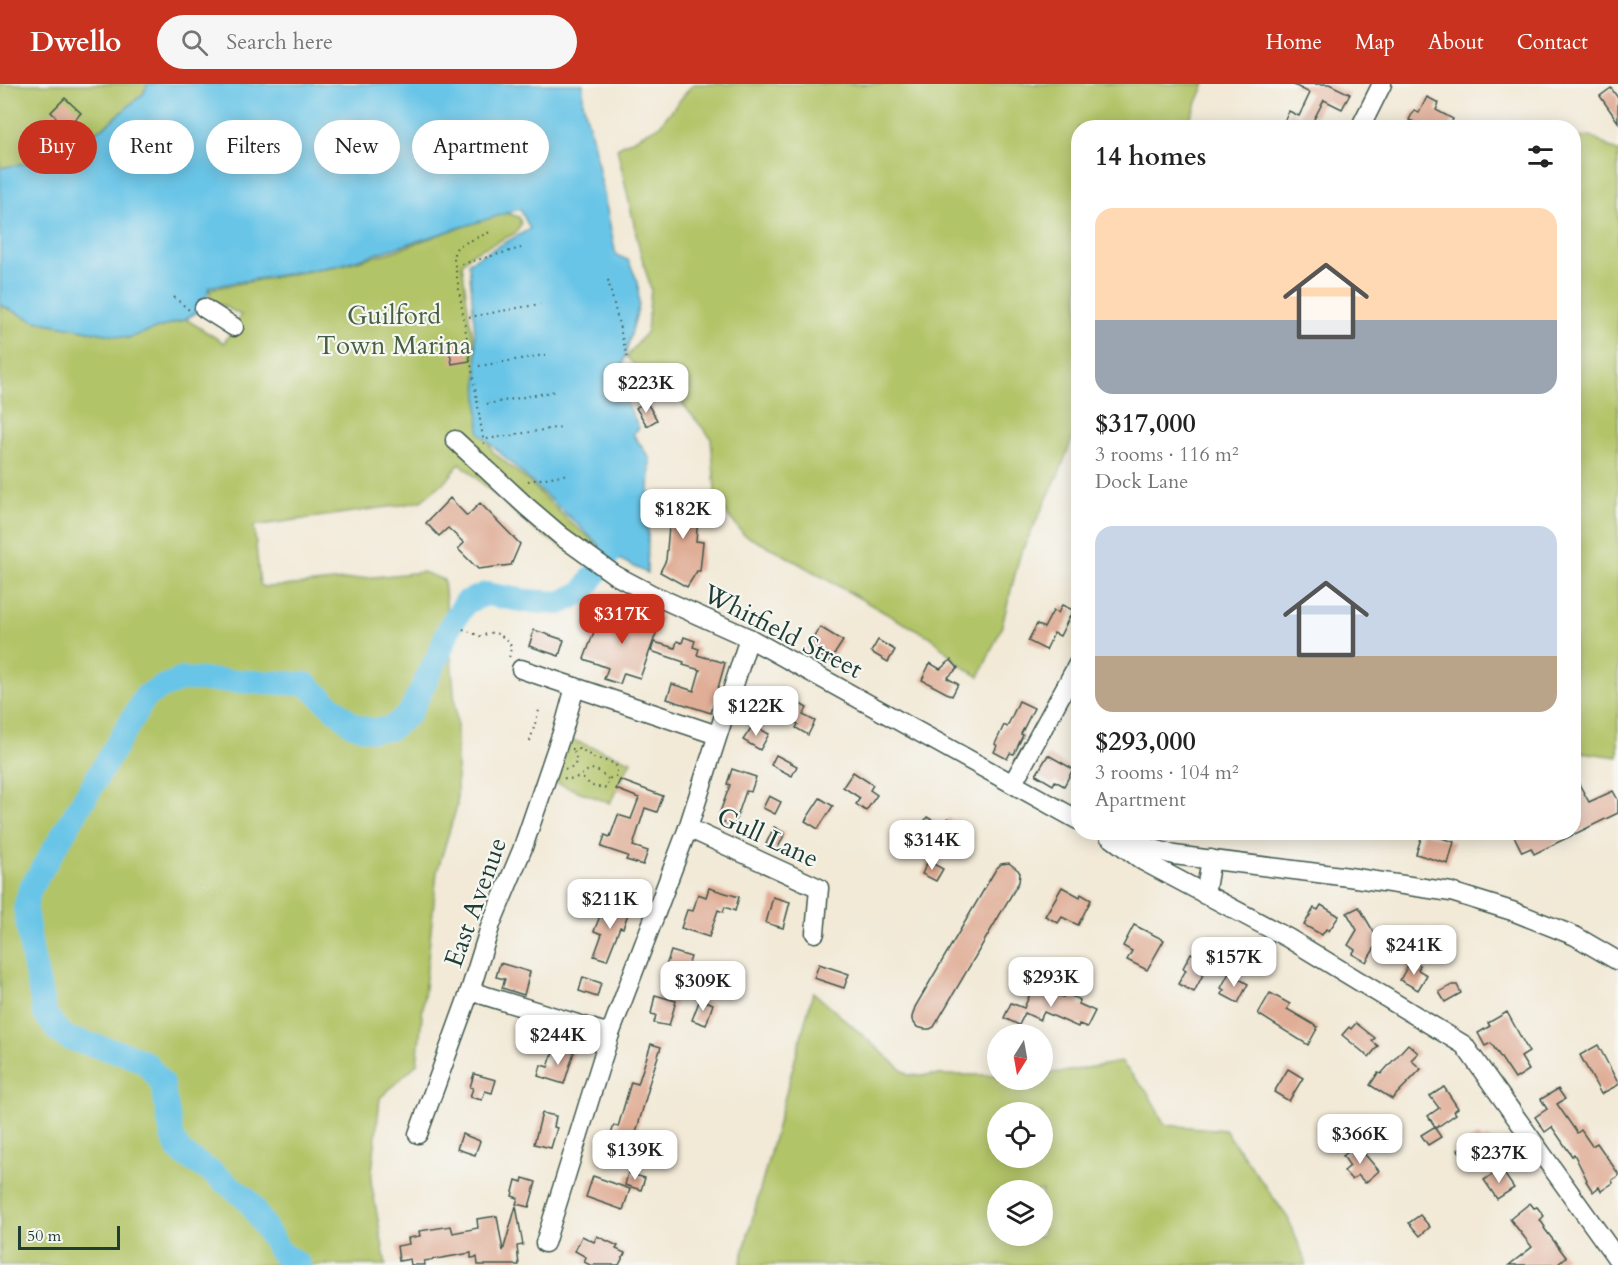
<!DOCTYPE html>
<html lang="en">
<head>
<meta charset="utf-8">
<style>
  :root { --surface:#fff; --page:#f6f6f6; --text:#222; --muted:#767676; --accent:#c8321e }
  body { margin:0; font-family:Cardo,serif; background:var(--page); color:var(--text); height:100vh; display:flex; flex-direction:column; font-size:22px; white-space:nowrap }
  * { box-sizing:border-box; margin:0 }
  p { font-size:20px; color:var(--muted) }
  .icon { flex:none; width:33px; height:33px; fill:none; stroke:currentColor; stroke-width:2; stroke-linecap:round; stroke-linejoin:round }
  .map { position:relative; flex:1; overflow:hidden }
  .sheet { position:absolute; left:1071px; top:36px; width:510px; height:720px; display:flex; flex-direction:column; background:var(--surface); border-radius:24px; box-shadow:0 3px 15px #0003 }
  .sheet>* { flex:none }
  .guide { position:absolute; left:18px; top:36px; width:570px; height:54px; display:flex; gap:12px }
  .needle { width:39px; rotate:191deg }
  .fabs { position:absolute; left:987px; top:940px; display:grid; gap:12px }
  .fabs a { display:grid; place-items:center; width:66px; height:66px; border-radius:50%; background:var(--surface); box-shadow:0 3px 15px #0003; font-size:30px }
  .scale { position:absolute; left:18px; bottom:15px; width:102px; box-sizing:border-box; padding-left:6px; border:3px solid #1f3d34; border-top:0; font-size:16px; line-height:21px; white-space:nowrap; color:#1f3d34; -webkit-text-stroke:4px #f6f6f2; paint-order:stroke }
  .price { position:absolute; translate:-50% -51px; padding:0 14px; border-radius:12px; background:#fff; color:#222; font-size:20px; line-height:39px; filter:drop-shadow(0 2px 3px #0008) }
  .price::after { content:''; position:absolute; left:50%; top:36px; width:18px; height:14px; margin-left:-9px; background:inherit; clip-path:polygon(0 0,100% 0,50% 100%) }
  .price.active { background:var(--accent); color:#fff }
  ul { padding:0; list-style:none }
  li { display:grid; align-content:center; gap:12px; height:318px; padding:0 24px }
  li span { display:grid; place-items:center; height:186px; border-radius:18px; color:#555 }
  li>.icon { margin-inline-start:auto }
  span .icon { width:108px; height:108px; fill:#fffc; stroke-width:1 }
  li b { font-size:26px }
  h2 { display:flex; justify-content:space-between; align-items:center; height:72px; padding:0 24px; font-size:26px }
  .chip { padding:0 21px; border-radius:27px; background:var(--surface); box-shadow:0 3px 15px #0003; font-size:21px; line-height:54px }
  .chip.active { background:var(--accent); color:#fff }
  header { display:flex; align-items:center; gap:36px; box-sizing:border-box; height:84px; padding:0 30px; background:var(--accent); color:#fff }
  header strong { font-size:28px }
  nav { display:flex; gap:33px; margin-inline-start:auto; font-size:21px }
  .search { width:420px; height:54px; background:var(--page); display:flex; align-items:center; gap:15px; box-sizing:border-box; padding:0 21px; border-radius:33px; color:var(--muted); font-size:22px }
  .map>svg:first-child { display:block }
</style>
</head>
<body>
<header>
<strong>Dwello</strong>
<div class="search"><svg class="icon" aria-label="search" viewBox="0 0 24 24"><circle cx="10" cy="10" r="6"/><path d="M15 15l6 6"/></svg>Search here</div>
<nav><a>Home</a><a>Map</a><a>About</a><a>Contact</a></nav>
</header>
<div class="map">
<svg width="1618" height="1181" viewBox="0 0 1618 1181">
  <rect width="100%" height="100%" fill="#f6f6f2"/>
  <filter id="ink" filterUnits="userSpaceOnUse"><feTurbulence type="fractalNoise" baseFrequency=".0167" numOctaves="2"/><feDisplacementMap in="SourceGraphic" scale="12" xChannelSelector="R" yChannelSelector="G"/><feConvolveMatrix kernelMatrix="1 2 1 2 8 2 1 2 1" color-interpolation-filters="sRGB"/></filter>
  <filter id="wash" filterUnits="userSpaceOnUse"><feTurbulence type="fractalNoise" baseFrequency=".008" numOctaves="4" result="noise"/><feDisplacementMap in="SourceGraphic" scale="24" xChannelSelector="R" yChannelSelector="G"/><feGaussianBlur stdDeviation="1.35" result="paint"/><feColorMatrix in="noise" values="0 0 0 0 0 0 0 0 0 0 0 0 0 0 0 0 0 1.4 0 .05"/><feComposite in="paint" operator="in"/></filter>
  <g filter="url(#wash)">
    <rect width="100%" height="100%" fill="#f2e9d6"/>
    <g fill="#b2c467" stroke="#68804e" stroke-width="1.5" fill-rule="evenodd">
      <polygon points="0,0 148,0 143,10 104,43 37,77 0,84"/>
      <polygon points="693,0 1205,0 1186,43 1078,44 1078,339 1060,387 1020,471 1001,545 979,593 959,580 931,553 894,534 777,467 744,451 716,417 711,354 676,312 651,299 627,273 647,247 651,205 640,167 617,64 659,42"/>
      <polygon points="1590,52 1618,68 1618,673 1574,667 1574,55"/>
      <polygon points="503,128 519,133 521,140 516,149 471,170 462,180 469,233 487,320 487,355 493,368 528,397 572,440 600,462 588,478 534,446 460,379 448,395 421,417 402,421 254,442 260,501 265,503 284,502 423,488 444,496 457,641 457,722 437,788 417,980 380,1014 371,1097 386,1181 0,1181 0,221 35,237 128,254 186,235 224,259 241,231 212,216 209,205 342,181 391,168"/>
      <polygon points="566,654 631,677 610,719 551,697"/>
      <path d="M813,908l95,83h89l1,5h44l1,-7 21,-1 57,-10 27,31 17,32 60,5 63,88 17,42 1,5h-566zM998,1029h44v45h-44zM998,1107h44v45h-44z"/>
    </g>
    <polygon fill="#69c5e7" stroke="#44818e" stroke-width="1.5" points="148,0 583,0 583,18 593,57 616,171 628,176 638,198 639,221 621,287 623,311 639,344 633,350 650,375 647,489 609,470 479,349 476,261 469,178 530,145 520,125 340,181 209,203 204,224 186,235 128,254 35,237 0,221 0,84 37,77 104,43 143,10"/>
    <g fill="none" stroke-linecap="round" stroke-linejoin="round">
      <polyline stroke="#69c5e7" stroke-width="24" points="299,1181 281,1169 248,1116 213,1089 180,1068 172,1052 162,999 146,979 127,970 69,955 59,948 45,930 32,870 25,824 30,805 146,612 162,603 183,595 306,600 353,641 370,646 390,645 409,630 439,570 450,542 466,518 486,510 526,517 560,519 583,508 609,470"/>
    </g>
    <g id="blocks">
      <g fill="#e0ad96">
        <polygon points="1292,0 1329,0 1350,10 1342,25 1324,16 1312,39 1320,44 1281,44 1289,27 1299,32 1310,9"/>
        <polygon points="1611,4 1618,14 1618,38 1600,12"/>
        <polygon points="1427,13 1439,19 1436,26 1453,35 1449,44 1411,44 1414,38 1409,36 1414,26 1419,29"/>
        <polygon points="65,14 81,29 66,44 51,28"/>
        <polygon points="467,256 470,277 452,280 448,258"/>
        <polygon points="646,317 657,336 647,342 636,324"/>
        <polygon points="672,409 700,411 696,457 703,458 700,487 697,487 687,503 660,488 666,476"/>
        <polygon points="450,414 467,432 480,419 520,460 511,481 478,485 458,465 464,459 448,444 439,452 426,439"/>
        <polygon points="1062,521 1073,526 1060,552 1054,549 1046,566 1028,557 1037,540 1044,544 1053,527 1058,529"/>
        <polygon points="602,526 642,540 646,528 662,533 640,594 624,589 620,600 604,595 608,584 584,575"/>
        <polygon points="820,543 843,557 830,577 807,564"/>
        <polygon points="534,546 564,556 559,572 529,562"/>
        <polygon points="684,553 695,557 693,563 699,565 697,571 725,579 711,629 667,615 672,600 694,607 700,586 683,581 684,578 651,567 654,558 675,564 677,557 682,559"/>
        <polygon points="878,556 895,566 888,578 871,568"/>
        <polygon points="951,576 958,584 947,594 958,600 952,612 922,596 930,579 940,585"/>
        <polygon points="772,612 787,620 790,614 807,624 803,631 815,637 808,651 796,644 798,640 767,623"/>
        <polygon points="1019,617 1034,624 1021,650 1023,651 1014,670 1010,669 1007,675 994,668 997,662 995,660 1004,641 1007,643"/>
        <polygon points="753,641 769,650 760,666 743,656"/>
        <polygon points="776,671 797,682 792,692 771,681"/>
        <polygon points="1048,671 1073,685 1064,702 1055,697 1053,701 1036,691"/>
        <polygon points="732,685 756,693 751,708 746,707 734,742 717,736 730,701 727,700"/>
        <polygon points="853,688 873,701 870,706 877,711 866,727 856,720 860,714 843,703"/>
        <polygon points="1574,691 1589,718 1613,707 1618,716 1618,729 1534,770 1531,764 1522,768 1512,748 1574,748"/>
        <polygon points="620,696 663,712 657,728 645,724 633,762 648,767 643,781 626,776 628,772 601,763 605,751 610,753 618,731 631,735 639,714 616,705"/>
        <polygon points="769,712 781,718 775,730 763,724"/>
        <polygon points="820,714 833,722 818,745 805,737"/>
        <polygon points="927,733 943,743 948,734 960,741 949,759 944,756 940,763 917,749"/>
        <polygon points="774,743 785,749 777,766 766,760"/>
        <polygon points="1423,748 1454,758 1448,780 1416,770"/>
        <polygon points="928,777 943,785 936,797 922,790"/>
        <polygon points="1009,779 1018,786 1020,789 1019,798 934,943 930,945 925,945 917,943 912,936 912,933 915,923 996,785 1001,780"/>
        <polygon points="1062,803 1080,813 1081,810 1091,816 1078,841 1062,833 1058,839 1045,832"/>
        <polygon points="709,804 739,813 735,827 725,823 723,828 718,826 709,853 681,844 687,826 693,827 698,810 706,813"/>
        <polygon points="773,813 790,818 783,844 766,839"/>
        <polygon points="610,820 629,827 623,844 620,843 607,876 594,872 602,850 594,847 600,832 604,834"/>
        <polygon points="1321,821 1339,832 1329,847 1326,845 1322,851 1304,841 1314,824 1318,826"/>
        <polygon points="1359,823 1379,857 1366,878 1352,870 1355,866 1348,861 1357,846 1347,829"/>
        <polygon points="1134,841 1164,856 1147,886 1127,876 1132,867 1123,862"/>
        <polygon points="671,867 691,873 685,891 665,885"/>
        <polygon points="1191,869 1209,879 1194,908 1178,900 1186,886 1183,884"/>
        <polygon points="1411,876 1420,881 1418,886 1427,891 1418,906 1400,896"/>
        <polygon points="500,879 530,888 524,911 502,904 505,895 496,893"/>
        <polygon points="819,880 849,890 844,904 814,894"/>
        <polygon points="1229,889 1248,900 1238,919 1221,910 1224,906 1221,904"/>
        <polygon points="583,893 601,899 597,913 579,907"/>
        <polygon points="1034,901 1063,913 1065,909 1080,916 1079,920 1095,927 1087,943 1079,940 1078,943 1044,928 1040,936 1025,929 1019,941 1004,934 1011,919 1024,924"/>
        <polygon points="1452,901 1457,901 1461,909 1445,918 1439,908"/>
        <polygon points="1270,909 1290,920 1287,925 1318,943 1308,961 1258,930"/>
        <polygon points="655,911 676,917 669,942 654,939 656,931 651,930"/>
        <polygon points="700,915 713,920 706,941 692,936"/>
        <polygon points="1507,928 1529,968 1521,973 1529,986 1515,995 1491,959 1485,962 1478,949 1490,942 1488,939"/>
        <polygon points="1356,939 1375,954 1372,957 1378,962 1369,973 1342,951 1349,943 1351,945"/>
        <polygon points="651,960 661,963 648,1003 649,1003 636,1049 638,1049 632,1068 608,1060 614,1041 618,1043 631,998 638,1000"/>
        <polygon points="1408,960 1418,969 1411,976 1421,985 1392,1015 1370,1001 1378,989 1381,990"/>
        <polygon points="1598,961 1618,999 1618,1001 1601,1010 1580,971"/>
        <polygon points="555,962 574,968 564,1000 538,992 541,981 548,983"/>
        <polygon points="1288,985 1303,994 1289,1017 1274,1008"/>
        <polygon points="474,990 496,996 492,1009 485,1007 482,1016 470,1013 473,1004 470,1003"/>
        <polygon points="1444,1003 1458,1024 1454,1027 1456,1030 1436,1044 1428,1032 1439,1024 1430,1012"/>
        <polygon points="1558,1005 1565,1015 1557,1020 1577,1049 1581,1046 1592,1062 1597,1059 1618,1089 1618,1092 1612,1096 1613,1099 1601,1107 1599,1103 1593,1108 1586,1097 1587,1096 1574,1070 1572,1072 1552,1043 1545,1048 1535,1033 1547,1025 1541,1015"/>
        <polygon points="542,1029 556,1032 554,1043 557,1044 551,1064 534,1060"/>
        <polygon points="1434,1043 1441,1053 1428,1061 1421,1051"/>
        <polygon points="462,1050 480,1057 475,1071 457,1065"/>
        <polygon points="1478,1051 1483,1057 1487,1054 1495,1064 1471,1082 1458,1066"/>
        <polygon points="1357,1061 1379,1087 1365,1099 1358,1091 1352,1096 1344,1087 1350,1082 1343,1072"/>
        <polygon points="1501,1085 1514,1104 1497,1115 1484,1096"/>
        <polygon points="628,1089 645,1094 641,1106 625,1101"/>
        <polygon points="593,1092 630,1105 623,1126 586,1113"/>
        <polygon points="523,1094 536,1098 529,1123 516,1120 518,1114 512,1112 516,1096 522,1098"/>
        <polygon points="1530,1119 1534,1124 1537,1123 1544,1132 1540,1136 1545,1143 1544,1144 1566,1173 1557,1181 1509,1181 1532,1163 1510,1135"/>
        <polygon points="516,1122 523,1161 517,1162 519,1181 478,1181 477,1173 471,1174 471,1169 424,1177 425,1181 411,1181 410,1175 399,1177 397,1162 409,1160 408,1154 420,1152 419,1147 451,1142 453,1149 478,1144 477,1135 497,1132 503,1167"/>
        <polygon points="1420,1131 1430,1143 1420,1152 1409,1139"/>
        <polygon points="582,1152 594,1158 597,1152 618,1162 616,1165 625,1169 619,1181 590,1181 584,1178 586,1173 575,1167"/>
      </g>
    </g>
  </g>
  <g filter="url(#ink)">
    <use href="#blocks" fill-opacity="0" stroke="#3f574c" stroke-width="1.5"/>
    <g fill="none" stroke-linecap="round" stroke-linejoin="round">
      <defs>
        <g id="minor">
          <polyline points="1360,44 1382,0"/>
          <polyline points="204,224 234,243"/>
          <polyline points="455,356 526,422 561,452 615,491 651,510 749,554 1078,736"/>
          <polyline points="521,585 717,651"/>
          <polyline points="1013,699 1078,580"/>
          <polyline points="688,744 819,804 815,849"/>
          <polyline points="1109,752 1143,777 1288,854 1464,961 1618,1176"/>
          <polyline points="1120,755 1174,771 1349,793 1451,808 1512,827 1575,852 1618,877"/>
          <polyline points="1205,811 1211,775"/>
          <polyline points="470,907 610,950"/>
          <polyline points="418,1050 470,907 491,840 522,766 564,643 575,603"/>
          <polyline points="545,1159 610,950 688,744 749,554"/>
        </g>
      </defs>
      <use href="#minor" stroke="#3f574c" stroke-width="21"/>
      <g stroke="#3f574c" stroke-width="2" stroke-dasharray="1.5 4.5" stroke-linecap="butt">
        <polyline points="462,180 521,164"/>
        <polyline points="608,196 627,273"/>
        <polyline points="174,213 189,226"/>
        <polyline points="469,233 540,220"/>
        <polyline points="479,282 550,270"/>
        <polyline points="487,320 556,307"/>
        <polyline points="487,355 562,343"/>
        <polyline points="484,360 454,175 454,168 458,162 490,148"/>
        <polyline points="528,397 568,390"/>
        <path d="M463,545l19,8c11,-9 17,-2 27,4l2,6 -2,12"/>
        <polyline points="530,657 540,623"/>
        <polyline points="572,665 581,665 594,674 614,679 617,683 617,692 608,695 607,701 605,704 592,702 581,693"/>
        <polyline points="565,685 575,682 576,674 574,666"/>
        <path d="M564,694c18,4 21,-12 32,-8 5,2 9,7 12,9"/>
      </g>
      <use href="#minor" stroke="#fff" stroke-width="18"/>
    </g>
  </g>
  <g text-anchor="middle" stroke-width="4.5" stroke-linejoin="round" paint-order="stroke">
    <g font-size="26" fill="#445f41" stroke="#f6f6f2">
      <text x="394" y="240">Guilford<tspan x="394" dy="30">Town Marina</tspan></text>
    </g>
    <g font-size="26" fill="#1f3d34" stroke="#f6f6f2">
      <text transform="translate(783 547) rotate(27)" y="9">Whitfield Street</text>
      <text transform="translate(768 753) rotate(25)" y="9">Gull Lane</text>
      <text transform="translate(475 818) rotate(-70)" y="9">East Avenue</text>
    </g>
  </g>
</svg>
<div class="fabs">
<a><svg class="needle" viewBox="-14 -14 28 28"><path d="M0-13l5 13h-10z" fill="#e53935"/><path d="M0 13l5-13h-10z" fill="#767676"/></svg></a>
<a><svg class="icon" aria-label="locate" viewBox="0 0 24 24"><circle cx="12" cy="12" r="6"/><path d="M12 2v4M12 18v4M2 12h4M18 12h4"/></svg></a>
<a><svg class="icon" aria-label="layers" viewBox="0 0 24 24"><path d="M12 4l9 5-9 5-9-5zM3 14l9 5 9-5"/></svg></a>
</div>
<div class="scale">50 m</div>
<b class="price" style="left:646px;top:330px">$223K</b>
<b class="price" style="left:683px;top:456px">$182K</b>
<b class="price active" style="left:622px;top:561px">$317K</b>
<b class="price" style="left:756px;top:653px">$122K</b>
<b class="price" style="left:932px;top:787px">$314K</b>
<b class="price" style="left:610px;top:846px">$211K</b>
<b class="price" style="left:1414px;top:892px">$241K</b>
<b class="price" style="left:1234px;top:904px">$157K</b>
<b class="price" style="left:1051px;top:924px">$293K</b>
<b class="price" style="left:703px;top:928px">$309K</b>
<b class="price" style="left:558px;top:982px">$244K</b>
<b class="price" style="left:1360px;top:1081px">$366K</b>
<b class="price" style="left:635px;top:1097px">$139K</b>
<b class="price" style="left:1499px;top:1100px">$237K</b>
<div class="guide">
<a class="chip active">Buy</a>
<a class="chip">Rent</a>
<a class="chip">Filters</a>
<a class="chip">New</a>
<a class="chip">Apartment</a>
</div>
<section class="sheet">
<h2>14 homes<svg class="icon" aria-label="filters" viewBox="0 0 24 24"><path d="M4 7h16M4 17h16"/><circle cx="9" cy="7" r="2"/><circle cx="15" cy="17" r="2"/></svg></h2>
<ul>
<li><span style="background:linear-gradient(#ffd9b3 60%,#9aa5b1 0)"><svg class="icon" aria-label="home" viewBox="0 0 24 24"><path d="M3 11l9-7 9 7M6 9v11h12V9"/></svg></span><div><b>$317,000</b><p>3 rooms · 116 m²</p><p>Dock Lane</p></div></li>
<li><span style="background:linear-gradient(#c9d6e8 70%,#b9a48a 0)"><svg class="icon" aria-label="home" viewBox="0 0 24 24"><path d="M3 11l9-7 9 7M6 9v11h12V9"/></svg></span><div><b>$293,000</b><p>3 rooms · 104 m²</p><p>Apartment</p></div></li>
</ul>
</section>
</div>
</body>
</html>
